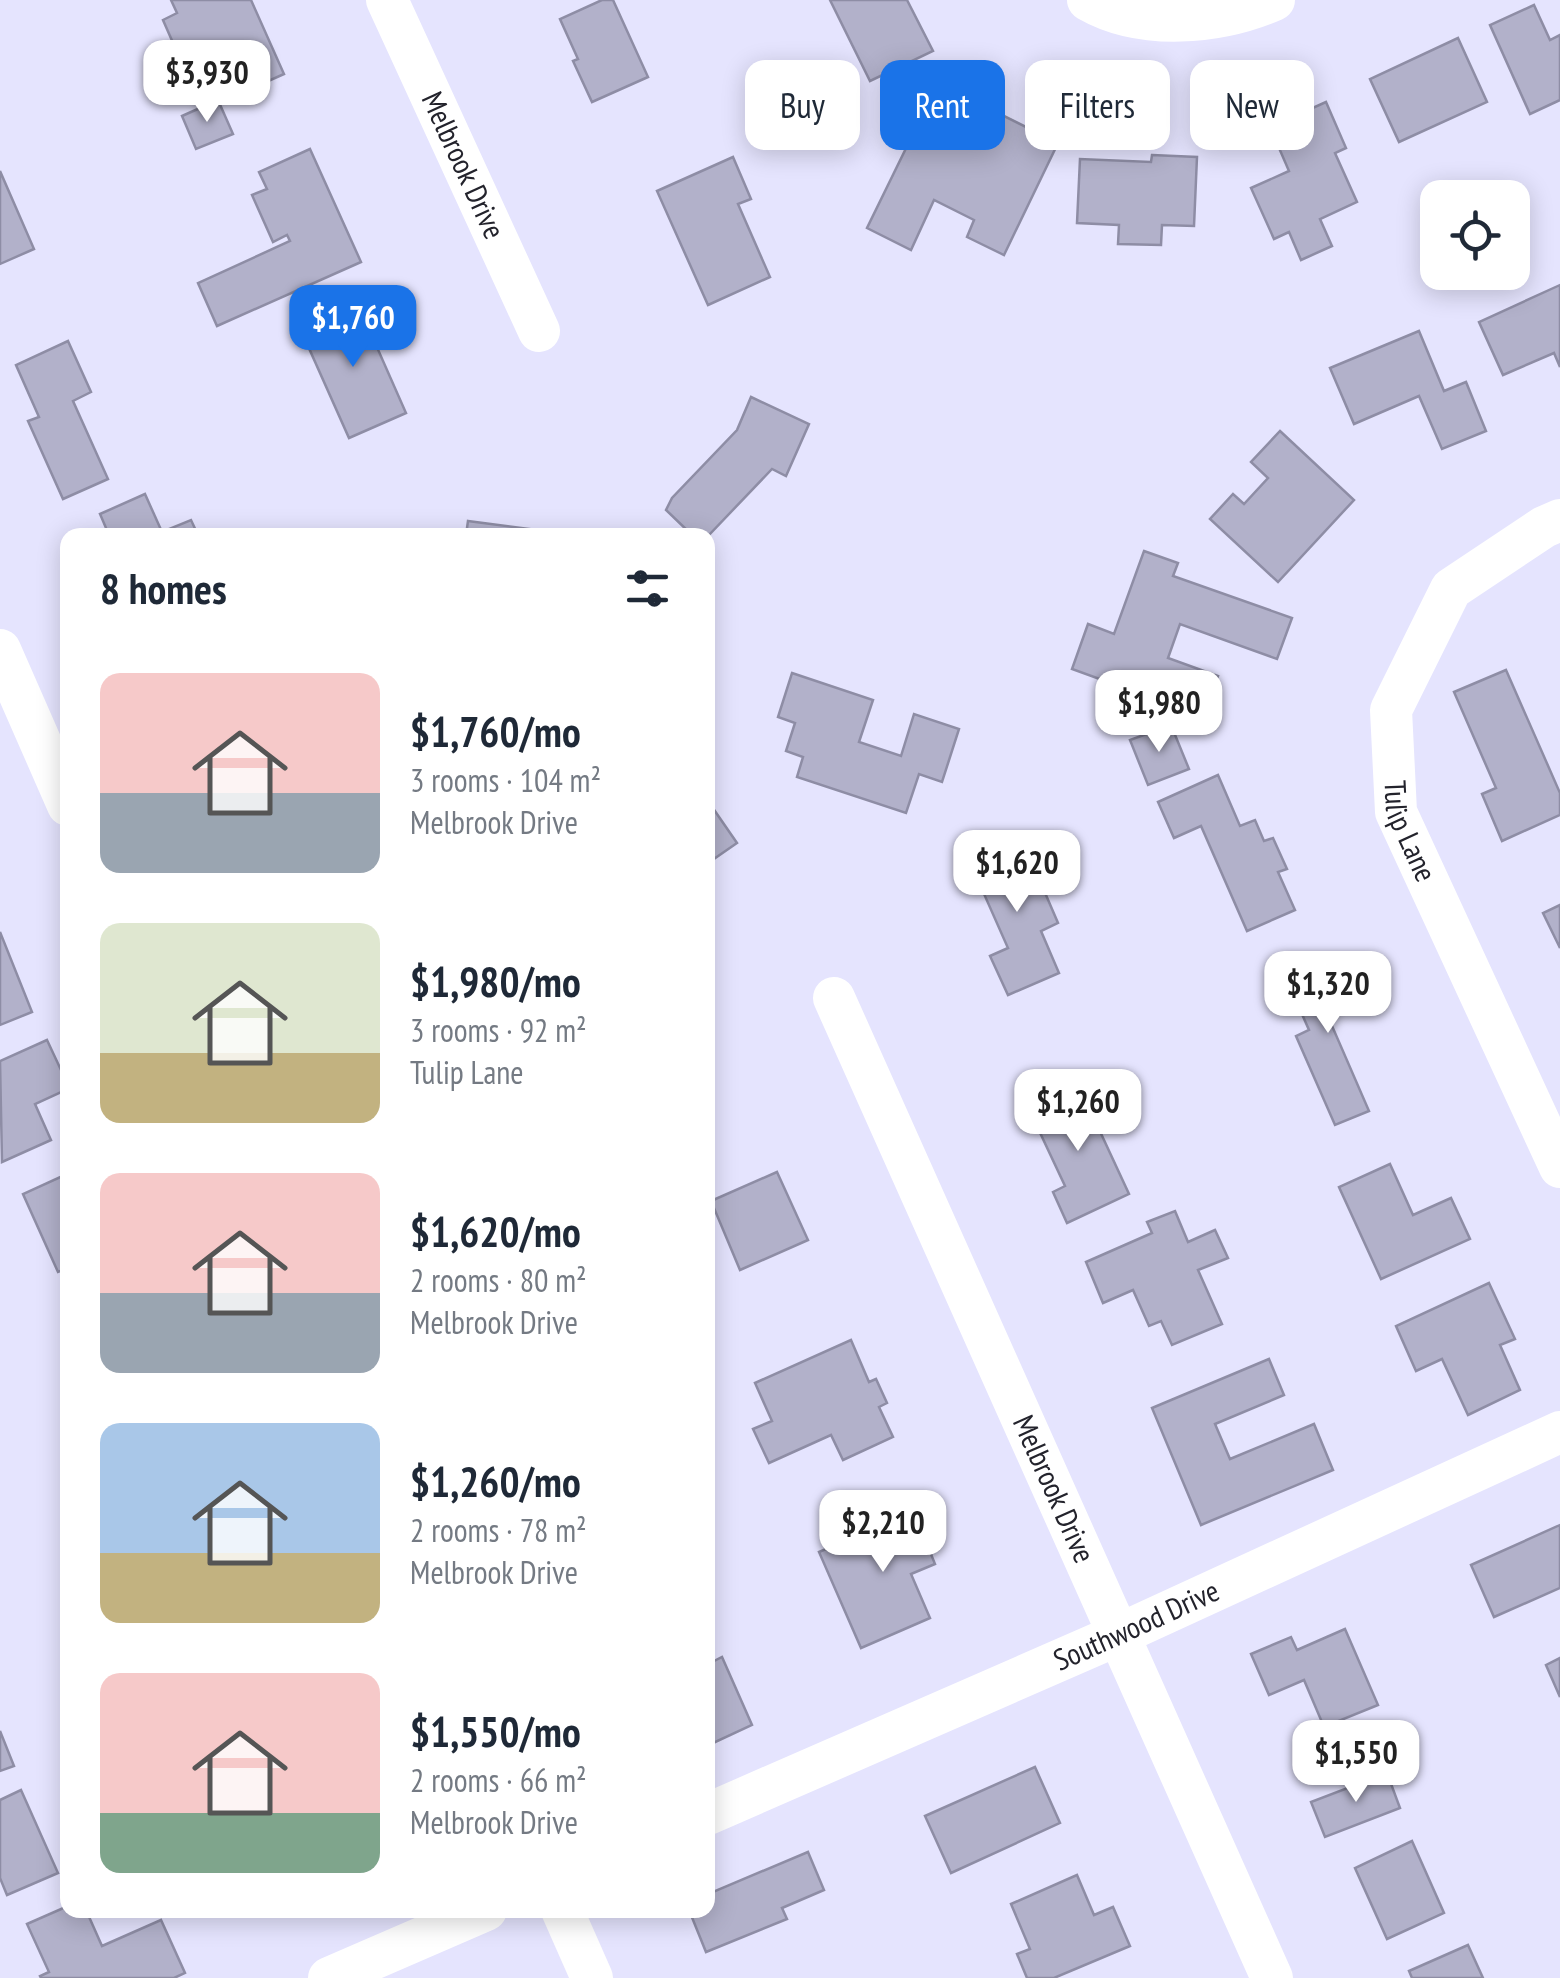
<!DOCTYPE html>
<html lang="en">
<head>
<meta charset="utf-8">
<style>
  :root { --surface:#fff; --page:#f2f2f3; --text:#1f2937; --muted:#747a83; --accent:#1a73e8 }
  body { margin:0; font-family:"PT Sans Narrow",sans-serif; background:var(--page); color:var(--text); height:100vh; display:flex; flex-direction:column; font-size:38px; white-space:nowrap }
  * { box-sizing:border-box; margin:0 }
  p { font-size:32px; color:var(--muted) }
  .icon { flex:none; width:55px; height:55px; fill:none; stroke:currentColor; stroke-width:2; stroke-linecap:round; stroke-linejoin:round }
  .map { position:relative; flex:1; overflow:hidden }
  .sheet { position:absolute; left:60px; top:528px; width:655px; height:1390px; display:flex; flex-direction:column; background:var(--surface); border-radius:20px; box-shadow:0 5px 25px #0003 }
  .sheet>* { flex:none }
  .hud { position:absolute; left:745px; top:60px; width:665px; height:90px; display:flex; gap:20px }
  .tools { position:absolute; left:1420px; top:180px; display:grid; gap:20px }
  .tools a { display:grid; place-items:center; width:110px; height:110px; border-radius:20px; background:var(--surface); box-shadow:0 5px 25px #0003; font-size:50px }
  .price { position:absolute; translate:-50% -85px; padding:0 22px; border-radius:20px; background:#fff; color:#222; font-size:32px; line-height:65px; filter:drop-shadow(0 2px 5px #0008) }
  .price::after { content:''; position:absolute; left:50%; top:60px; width:30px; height:22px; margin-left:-15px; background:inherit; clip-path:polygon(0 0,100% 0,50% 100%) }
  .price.active { background:var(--accent); color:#fff }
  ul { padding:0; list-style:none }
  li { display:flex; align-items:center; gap:30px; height:250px; padding:0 40px }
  li span { display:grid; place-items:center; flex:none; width:280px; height:200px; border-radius:20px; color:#555 }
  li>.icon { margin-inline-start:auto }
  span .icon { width:120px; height:120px; fill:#fffc; stroke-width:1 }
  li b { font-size:42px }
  h2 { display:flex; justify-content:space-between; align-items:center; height:120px; padding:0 40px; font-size:42px }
  .chip { padding:0 35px; border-radius:20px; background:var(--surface); box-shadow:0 5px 25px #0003; font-size:35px; line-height:90px }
  .chip.active { background:var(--accent); color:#fff }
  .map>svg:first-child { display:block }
</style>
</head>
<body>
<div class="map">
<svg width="1560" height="1978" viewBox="0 0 1560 1978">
  <rect width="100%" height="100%" fill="#e5e4fe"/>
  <g fill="#b2b1ca" stroke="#8e8da5" stroke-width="2.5">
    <polygon points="171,0 251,0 284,74 221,102 214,84 195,93 163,20 177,13"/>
    <polygon points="602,0 613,0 648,77 592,102 573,61 578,59 560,19"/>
    <polygon points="830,0 907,0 933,51 870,81"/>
    <polygon points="1534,5 1550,40 1560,35 1560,100 1530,114 1490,25"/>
    <polygon points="1458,38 1487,102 1399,142 1370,79"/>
    <polygon points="938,83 1058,143 1004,255 967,237 974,220 934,200 911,250 867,228"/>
    <polygon points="218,100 233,134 196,149 182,116"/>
    <polygon points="1326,102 1346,148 1335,153 1357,202 1320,219 1332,246 1301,260 1289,232 1274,239 1251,188 1289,171 1270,127"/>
    <polygon points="310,149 361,262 217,326 198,283 290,241 287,235 273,242 252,195 267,189 259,172"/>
    <polygon points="1152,155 1197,157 1194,226 1162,225 1161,245 1118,244 1119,225 1077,223 1080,159 1151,162"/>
    <polygon points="733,157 751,199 738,204 770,277 708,305 657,191"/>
    <polygon points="0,171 34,249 0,264"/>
    <polygon points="1560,285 1560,367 1554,353 1503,375 1479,322"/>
    <polygon points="357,302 406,413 349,438 300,328"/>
    <polygon points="1419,331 1444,391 1466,382 1486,431 1442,449 1419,396 1354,424 1330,368"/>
    <polygon points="68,341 91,392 73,401 108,479 63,499 28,421 39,417 16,365"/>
    <polygon points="751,397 809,424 786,476 772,469 708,536 692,535 666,510 672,498 737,430"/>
    <polygon points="1280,431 1354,500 1278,582 1210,519 1233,494 1244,504 1268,478 1251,462"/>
    <polygon points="145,494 162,532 191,520 198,535 109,535 100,514"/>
    <polygon points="468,521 567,534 566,535 466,535"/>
    <polygon points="1144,551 1178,563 1173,576 1292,618 1277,659 1180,624 1168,658 1218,676 1204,717 1072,669 1088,624 1114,634"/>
    <polygon points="1506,670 1560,793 1560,815 1502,841 1482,794 1496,788 1454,692"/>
    <polygon points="792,673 873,700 859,742 901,756 914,714 959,729 942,782 919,774 906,813 797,777 803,757 786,751 795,723 778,717"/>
    <polygon points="1171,725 1189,769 1148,785 1130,740"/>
    <polygon points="1218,775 1240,826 1255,820 1264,841 1273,838 1287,869 1278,872 1295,910 1247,931 1201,826 1174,838 1158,802"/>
    <polygon points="708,801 737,843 708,863"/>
    <polygon points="1021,837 1058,923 1041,931 1059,973 1008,995 990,956 1008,948 969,860"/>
    <polygon points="1560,905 1560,948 1543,913"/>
    <polygon points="0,932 32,1012 0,1025"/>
    <polygon points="1336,956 1359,1006 1329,1019 1369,1111 1335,1125 1296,1036 1309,1030 1286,978"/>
    <polygon points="47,1040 68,1085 68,1089 35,1104 51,1140 2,1162 0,1061"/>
    <polygon points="1078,1084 1129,1194 1067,1223 1053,1192 1065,1186 1028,1107"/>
    <polygon points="1390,1164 1413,1215 1451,1198 1470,1239 1381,1279 1339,1187"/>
    <polygon points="777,1172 808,1240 740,1270 711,1201"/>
    <polygon points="67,1174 68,1268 58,1272 23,1194"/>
    <polygon points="1175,1211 1188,1242 1215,1230 1228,1258 1198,1270 1222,1324 1172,1345 1161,1321 1149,1326 1133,1290 1103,1303 1086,1262 1152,1233 1147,1222"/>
    <polygon points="1489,1283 1515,1339 1500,1345 1520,1390 1468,1415 1442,1359 1416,1371 1396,1326"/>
    <polygon points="851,1340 869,1382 876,1379 887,1403 879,1407 893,1437 843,1460 831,1435 769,1463 753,1429 772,1421 755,1383"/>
    <polygon points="1269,1359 1284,1395 1215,1424 1230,1459 1314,1424 1333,1470 1201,1525 1152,1408"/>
    <polygon points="929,1505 942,1535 926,1542 935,1564 911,1574 930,1618 861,1648 819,1552"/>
    <polygon points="1560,1525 1560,1588 1494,1617 1471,1565"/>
    <polygon points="1345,1629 1378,1705 1324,1727 1304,1680 1269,1695 1251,1654 1291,1637 1297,1650"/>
    <polygon points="708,1653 712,1662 722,1657 752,1725 711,1744 708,1737"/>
    <polygon points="1560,1658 1560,1697 1546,1665"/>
    <polygon points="0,1731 14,1766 0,1771"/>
    <polygon points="1035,1767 1060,1823 951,1873 925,1816"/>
    <polygon points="1387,1773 1400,1808 1325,1837 1311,1802"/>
    <polygon points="21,1790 58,1873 7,1895 0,1878 0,1800"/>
    <polygon points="1412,1841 1444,1913 1387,1939 1355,1868"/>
    <polygon points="808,1852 824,1890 782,1908 787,1919 706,1952 689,1910 708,1910 708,1894"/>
    <polygon points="1077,1875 1094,1915 1113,1907 1130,1946 1054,1978 1027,1978 1017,1954 1030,1949 1011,1904"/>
    <polygon points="68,1906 68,1910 86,1910 102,1946 161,1920 185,1973 174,1978 41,1978 40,1976 49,1972 27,1924"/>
    <polygon points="1468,1945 1483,1978 1412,1978 1409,1971"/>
  </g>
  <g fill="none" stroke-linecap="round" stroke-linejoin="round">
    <g stroke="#fff" stroke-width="42">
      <path id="s1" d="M387,0l152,331"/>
      <path d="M1088,0c54,31 131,24 186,0"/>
      <path id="s2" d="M1560,520l-16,7 -93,62 -60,121 5,102 164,355"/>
      <polyline points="0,650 68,805"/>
      <path id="s3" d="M834,998l438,980"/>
      <path id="s4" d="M708,1814l412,-180 440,-202"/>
      <polyline points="562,1910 592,1978"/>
      <polyline points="329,1978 486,1910"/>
    </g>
  </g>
  <g text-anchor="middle" stroke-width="8" stroke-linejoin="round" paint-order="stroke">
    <g font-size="30" fill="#23232c" stroke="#f3f3fd">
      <text dy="10" stroke="none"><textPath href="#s1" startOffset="182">Melbrook Drive</textPath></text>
      <text dy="10" stroke="none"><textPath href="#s2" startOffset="388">Tulip Lane</textPath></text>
      <text dy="10" stroke="none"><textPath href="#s3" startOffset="538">Melbrook Drive</textPath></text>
      <text dy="10" stroke="none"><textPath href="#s4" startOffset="468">Southwood Drive</textPath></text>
    </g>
  </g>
</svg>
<div class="tools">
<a><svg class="icon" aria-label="locate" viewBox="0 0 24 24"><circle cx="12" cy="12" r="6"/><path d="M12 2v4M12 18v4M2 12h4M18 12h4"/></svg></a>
</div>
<b class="price" style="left:207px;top:125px">$3,930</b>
<b class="price active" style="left:353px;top:370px">$1,760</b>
<b class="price" style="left:1159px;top:755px">$1,980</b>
<b class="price" style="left:1017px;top:915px">$1,620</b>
<b class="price" style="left:1328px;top:1036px">$1,320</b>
<b class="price" style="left:1078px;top:1154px">$1,260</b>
<b class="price" style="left:883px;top:1575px">$2,210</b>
<b class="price" style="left:1356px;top:1805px">$1,550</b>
<div class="hud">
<a class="chip">Buy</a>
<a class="chip active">Rent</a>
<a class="chip">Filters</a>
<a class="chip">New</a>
</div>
<section class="sheet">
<h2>8 homes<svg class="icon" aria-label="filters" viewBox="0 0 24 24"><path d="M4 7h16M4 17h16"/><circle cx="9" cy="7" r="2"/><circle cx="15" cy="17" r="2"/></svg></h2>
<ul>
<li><span style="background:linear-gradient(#f6c9c9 60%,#9aa5b1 0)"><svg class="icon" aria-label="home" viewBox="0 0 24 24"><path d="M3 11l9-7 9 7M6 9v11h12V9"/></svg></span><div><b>$1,760/mo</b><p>3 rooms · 104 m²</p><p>Melbrook Drive</p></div></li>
<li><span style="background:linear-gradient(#dfe7d0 65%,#c2b280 0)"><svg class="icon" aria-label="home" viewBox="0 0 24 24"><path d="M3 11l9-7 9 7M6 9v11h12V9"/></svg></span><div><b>$1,980/mo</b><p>3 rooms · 92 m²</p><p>Tulip Lane</p></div></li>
<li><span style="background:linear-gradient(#f6c9c9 60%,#9aa5b1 0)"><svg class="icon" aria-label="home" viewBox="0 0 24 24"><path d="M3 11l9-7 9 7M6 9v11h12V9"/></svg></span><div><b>$1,620/mo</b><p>2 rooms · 80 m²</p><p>Melbrook Drive</p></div></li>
<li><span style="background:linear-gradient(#a9c7e8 65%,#c2b280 0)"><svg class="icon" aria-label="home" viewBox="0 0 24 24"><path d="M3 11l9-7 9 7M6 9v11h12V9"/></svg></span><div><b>$1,260/mo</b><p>2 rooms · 78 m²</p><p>Melbrook Drive</p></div></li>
<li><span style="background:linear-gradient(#f6c9c9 70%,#7fa58c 0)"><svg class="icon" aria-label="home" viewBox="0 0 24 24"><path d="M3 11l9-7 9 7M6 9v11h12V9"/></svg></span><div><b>$1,550/mo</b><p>2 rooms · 66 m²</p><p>Melbrook Drive</p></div></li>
</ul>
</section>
</div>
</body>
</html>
